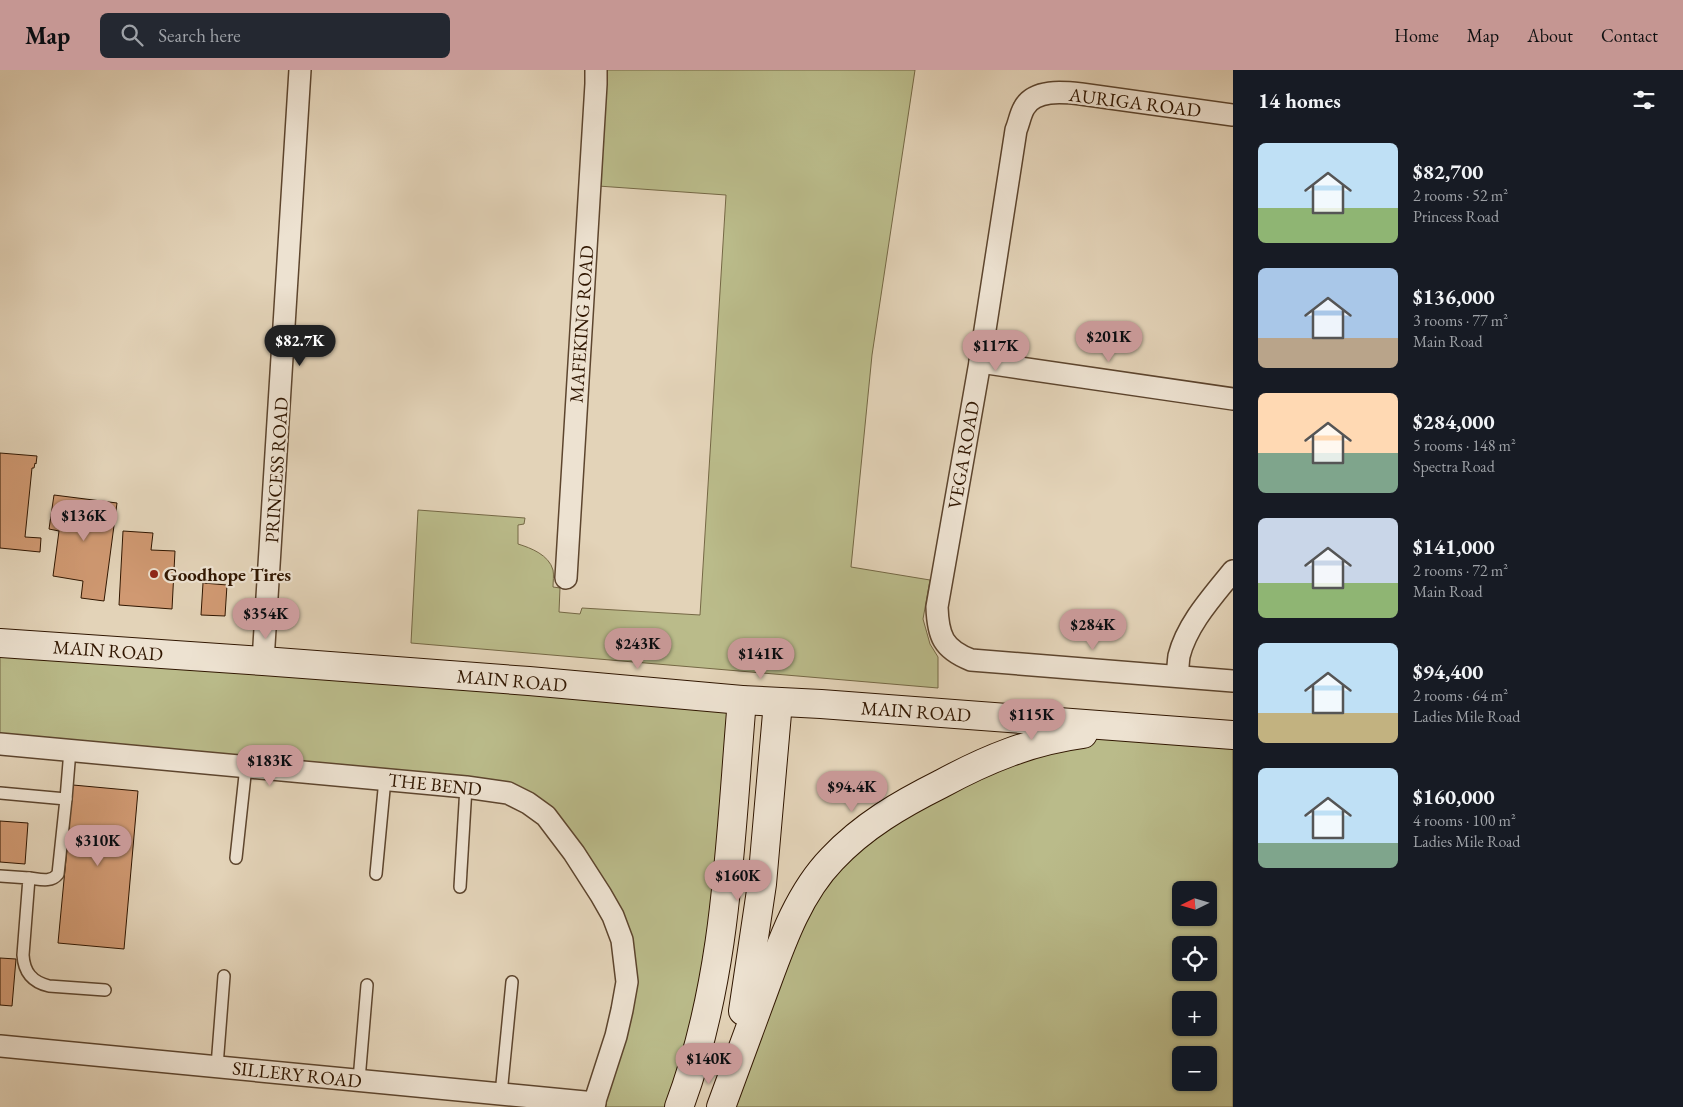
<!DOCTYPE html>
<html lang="en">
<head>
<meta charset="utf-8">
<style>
  :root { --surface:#171b24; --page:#242831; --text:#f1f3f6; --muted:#9ea1a6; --accent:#c59692 }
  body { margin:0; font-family:"EB Garamond",serif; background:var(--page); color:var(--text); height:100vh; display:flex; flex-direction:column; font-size:19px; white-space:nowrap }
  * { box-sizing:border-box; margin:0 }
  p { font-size:16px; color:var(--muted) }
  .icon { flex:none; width:28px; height:28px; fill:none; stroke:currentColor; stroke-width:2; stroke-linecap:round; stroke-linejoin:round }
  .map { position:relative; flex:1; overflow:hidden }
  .panel { display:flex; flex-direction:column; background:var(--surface); width:450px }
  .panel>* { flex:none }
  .needle { width:32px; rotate:265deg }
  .controls { position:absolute; left:1172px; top:811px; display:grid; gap:10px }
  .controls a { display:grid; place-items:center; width:45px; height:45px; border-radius:8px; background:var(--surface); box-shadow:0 1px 4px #0004; font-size:25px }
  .price { position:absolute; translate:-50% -42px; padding:0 11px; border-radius:18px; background:var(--accent); color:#111; font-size:16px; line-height:32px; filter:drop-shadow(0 1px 2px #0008) }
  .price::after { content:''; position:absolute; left:50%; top:30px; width:15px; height:11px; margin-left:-8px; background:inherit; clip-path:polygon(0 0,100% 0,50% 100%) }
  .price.selected { background:#222; color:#fff }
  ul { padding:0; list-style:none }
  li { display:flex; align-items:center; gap:15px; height:125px; padding:0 25px }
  li span { display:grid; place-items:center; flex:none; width:140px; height:100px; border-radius:8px; color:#555 }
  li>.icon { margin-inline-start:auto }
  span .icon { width:60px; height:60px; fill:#fffc; stroke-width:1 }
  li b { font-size:21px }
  h2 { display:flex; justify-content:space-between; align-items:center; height:60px; padding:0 25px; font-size:21px }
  header { display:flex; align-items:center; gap:30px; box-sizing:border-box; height:70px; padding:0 25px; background:var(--accent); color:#111 }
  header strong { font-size:24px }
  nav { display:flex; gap:28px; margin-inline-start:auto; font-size:18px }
  .search { width:350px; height:45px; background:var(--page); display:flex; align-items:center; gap:12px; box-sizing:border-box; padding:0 18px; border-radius:8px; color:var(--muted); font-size:19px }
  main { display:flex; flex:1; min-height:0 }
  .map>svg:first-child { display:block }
</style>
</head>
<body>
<header>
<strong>Map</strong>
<div class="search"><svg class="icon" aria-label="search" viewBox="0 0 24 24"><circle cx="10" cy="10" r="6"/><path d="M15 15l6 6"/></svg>Search here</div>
<nav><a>Home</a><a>Map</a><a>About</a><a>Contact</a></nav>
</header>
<main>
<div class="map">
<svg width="1233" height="1037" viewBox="0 0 1233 1037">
  <rect width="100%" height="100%" fill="#e3d3b8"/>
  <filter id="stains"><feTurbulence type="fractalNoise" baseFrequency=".004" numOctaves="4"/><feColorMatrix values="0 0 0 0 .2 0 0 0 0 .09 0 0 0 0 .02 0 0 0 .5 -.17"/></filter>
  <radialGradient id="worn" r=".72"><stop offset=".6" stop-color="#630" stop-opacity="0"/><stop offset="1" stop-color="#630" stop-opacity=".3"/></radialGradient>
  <g fill="#babb8a" stroke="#756845" fill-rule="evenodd">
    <path d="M604,0h311l-43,285 -21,212 79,13 -7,39 7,25 8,13v31l-527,-45 7,-133 107,8 -1,6 -6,1v19c13,4 31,11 35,26 1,5 0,12 0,17l7,1 -1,24 21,2 2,-6 118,7 26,-420 -128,-9z"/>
    <polygon points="0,574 742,630 739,663 679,1037 593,1037 616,966 622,871 528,733 0,674"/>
    <path d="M1233,665v372h-512l54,-145 75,-121 212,-104zM1181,820h28v28h-28zM1181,875h28v27h-28zM1181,930h28v28h-28zM1181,985h28v27h-28z"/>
  </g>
  <g fill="#d09972" stroke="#301600">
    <polygon points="0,383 37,386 36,394 35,393 34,398 32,398 25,467 41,468 40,482 0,478"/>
    <polygon points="54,425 117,433 104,531 81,528 83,511 53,506 59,461 49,459"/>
    <polygon points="123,461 153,463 151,480 175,481 172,539 119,535"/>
    <polygon points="203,513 227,515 225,546 201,545"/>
    <polygon points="73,715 138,721 124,879 58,873"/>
    <polygon points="0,751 28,753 25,794 0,792"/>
    <polygon points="0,888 16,889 12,936 0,935"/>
  </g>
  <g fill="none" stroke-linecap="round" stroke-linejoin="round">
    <defs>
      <g id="service">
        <path d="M0,723l66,6 -8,75c-7,9 -19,5 -29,4"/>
        <polyline points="66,729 70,680"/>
        <polyline points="236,788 246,696"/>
        <polyline points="376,804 385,709"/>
        <path d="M0,806l29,2 -6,77c1,17 9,27 26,31l56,4"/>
        <polyline points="460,817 466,717"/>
        <polyline points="217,996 224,906"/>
        <polyline points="359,1010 367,915"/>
        <polyline points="501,1024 512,912"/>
      </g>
      <g id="minor">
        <path d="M1233,45l-152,-21c-18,-2 -47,-5 -57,14 -4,7 -5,15 -8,22l-36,232 -43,245c1,29 6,42 34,53l262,21"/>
        <polyline points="980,292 1233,329"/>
        <polyline points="566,508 596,14 596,0"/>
        <polyline points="263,591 300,0"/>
        <path d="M1177,606c1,-6 1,-13 2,-20 8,-32 34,-60 54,-85"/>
        <polyline points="0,674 466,717 508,723 528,733 546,746 574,783 601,825 613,846 622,870 627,912 622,940 616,966 593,1037"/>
        <polyline points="0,976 595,1033"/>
      </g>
      <g id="secondary">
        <polyline points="0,573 263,591 529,611 742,630 821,634 1233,665"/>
        <polyline points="743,941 762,814 778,632"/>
        <path d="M679,1037c49,-130 51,-271 63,-407"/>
        <path d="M721,1037c14,-38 28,-76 42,-114 17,-46 34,-98 69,-134 31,-33 69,-55 109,-75 46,-25 90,-43 142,-50"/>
      </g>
    </defs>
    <use href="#service" stroke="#5d452e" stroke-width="14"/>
    <use href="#minor" stroke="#5d452e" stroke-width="24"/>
    <use href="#secondary" stroke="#301600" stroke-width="30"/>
    <use href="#service" stroke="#ede2d1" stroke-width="11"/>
    <use href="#minor" stroke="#ede2d1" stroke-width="21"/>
    <use href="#secondary" stroke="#ede2d1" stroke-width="28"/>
  </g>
  <circle fill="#8f2418" stroke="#ede2d1" stroke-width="2" cx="154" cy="504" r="5"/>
  <g text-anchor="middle" stroke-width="4.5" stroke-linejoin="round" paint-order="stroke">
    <g font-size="19" fill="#301600" stroke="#ede2d1">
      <text transform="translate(1135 32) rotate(7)" y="7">AURIGA ROAD</text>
      <text transform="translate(581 254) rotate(-86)" y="7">MAFEKING ROAD</text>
      <text transform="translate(963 385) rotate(-80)" y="7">VEGA ROAD</text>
      <text transform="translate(276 400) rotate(-86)" y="7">PRINCESS ROAD</text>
      <text transform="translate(108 580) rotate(4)" y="7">MAIN ROAD</text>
      <text transform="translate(512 610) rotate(5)" y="7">MAIN ROAD</text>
      <text transform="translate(916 641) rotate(4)" y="7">MAIN ROAD</text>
      <text transform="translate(435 714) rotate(6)" y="7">THE BEND</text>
      <text transform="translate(297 1004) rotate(6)" y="7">SILLERY ROAD</text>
    </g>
    <g font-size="19" font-weight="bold" fill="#301600" stroke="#ede2d1" text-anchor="start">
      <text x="164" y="511">Goodhope Tires</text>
    </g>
  </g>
  <rect width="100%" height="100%" filter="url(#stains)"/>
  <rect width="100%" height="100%" fill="url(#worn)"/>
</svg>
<div class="controls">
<a><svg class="needle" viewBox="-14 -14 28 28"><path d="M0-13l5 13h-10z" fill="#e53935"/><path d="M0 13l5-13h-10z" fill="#9ea1a6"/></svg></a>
<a><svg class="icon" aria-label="locate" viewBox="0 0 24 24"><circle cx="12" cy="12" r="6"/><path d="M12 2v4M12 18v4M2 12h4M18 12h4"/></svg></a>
<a>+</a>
<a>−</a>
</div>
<b class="price" style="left:1109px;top:293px">$201K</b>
<b class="price selected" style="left:300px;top:297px">$82.7K</b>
<b class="price" style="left:996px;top:302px">$117K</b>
<b class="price" style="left:84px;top:472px">$136K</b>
<b class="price" style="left:266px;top:570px">$354K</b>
<b class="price" style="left:1093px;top:581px">$284K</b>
<b class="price" style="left:638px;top:600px">$243K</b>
<b class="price" style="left:761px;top:610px">$141K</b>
<b class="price" style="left:1032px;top:671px">$115K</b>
<b class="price" style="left:270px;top:717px">$183K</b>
<b class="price" style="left:852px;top:743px">$94.4K</b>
<b class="price" style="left:98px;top:797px">$310K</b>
<b class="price" style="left:738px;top:832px">$160K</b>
<b class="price" style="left:709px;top:1015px">$140K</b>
</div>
<section class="panel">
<h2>14 homes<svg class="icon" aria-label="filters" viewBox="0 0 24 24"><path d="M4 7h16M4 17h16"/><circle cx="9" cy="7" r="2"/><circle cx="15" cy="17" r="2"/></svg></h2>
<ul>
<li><span style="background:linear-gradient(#bfe0f5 65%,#8fb573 0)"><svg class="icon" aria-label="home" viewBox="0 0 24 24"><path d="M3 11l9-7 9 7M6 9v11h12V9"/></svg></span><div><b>$82,700</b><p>2 rooms · 52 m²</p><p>Princess Road</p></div></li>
<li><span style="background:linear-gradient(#a9c7e8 70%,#b9a48a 0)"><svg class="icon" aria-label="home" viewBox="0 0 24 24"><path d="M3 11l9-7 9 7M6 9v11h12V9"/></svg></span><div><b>$136,000</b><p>3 rooms · 77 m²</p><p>Main Road</p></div></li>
<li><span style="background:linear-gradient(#ffd9b3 60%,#7fa58c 0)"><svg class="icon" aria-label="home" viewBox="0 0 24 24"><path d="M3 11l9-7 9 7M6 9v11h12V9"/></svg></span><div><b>$284,000</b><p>5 rooms · 148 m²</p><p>Spectra Road</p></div></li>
<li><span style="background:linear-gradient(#c9d6e8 65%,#8fb573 0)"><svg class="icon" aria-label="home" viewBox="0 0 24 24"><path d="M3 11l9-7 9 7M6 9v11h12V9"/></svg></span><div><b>$141,000</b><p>2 rooms · 72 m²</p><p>Main Road</p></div></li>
<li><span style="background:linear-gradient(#bfe0f5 70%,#c2b280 0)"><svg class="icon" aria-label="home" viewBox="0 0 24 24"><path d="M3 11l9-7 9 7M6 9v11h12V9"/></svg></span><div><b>$94,400</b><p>2 rooms · 64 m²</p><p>Ladies Mile Road</p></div></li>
<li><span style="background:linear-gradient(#bfe0f5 75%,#7fa58c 0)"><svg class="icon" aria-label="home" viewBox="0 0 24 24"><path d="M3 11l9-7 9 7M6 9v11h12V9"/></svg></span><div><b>$160,000</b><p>4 rooms · 100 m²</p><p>Ladies Mile Road</p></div></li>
</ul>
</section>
</main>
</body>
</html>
